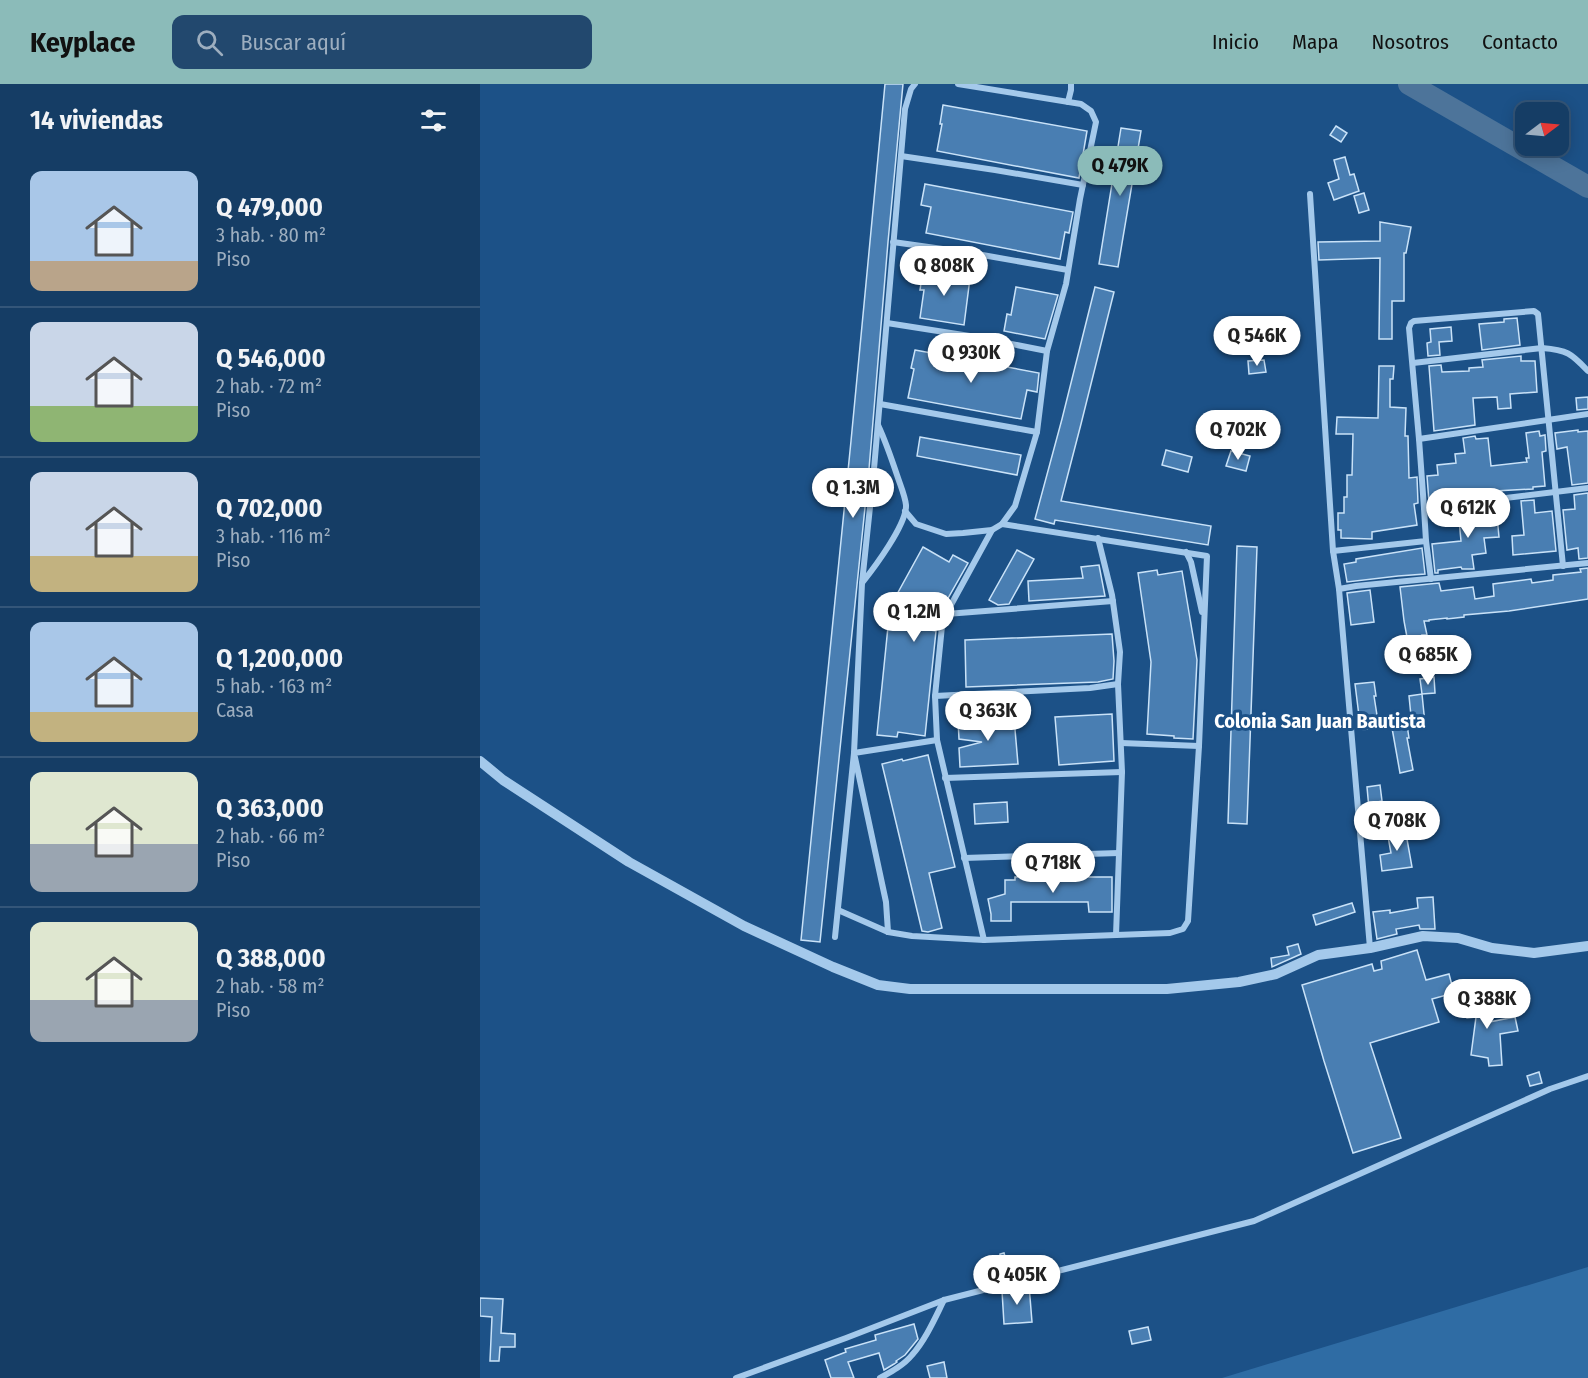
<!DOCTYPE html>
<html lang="es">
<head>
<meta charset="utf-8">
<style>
  :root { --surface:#153d65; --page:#22486e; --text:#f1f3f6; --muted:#9daebf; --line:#345679; --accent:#8bbbb9 }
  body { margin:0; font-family:"Fira Sans Condensed",sans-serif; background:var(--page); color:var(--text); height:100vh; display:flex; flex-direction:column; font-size:22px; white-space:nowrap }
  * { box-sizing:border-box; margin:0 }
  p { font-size:20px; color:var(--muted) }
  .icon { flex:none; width:33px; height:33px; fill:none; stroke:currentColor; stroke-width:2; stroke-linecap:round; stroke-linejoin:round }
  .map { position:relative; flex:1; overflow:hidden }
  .details { display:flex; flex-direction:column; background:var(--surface); width:480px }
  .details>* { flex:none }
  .needle { width:39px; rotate:74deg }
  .buttons { position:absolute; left:1035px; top:18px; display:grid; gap:12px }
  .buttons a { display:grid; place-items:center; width:54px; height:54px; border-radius:12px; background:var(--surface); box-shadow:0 3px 15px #0003,0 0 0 2px var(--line); font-size:30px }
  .price { position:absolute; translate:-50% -51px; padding:0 14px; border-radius:21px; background:#fff; color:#222; font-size:20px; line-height:39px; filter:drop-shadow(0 2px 3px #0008) }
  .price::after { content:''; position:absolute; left:50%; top:36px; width:18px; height:14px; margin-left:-9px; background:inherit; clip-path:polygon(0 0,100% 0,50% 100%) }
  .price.selected { background:var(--accent); color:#111 }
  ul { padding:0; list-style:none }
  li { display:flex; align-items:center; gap:18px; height:150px; padding:0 30px }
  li+li { border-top:2px solid var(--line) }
  li span { display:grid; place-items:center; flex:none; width:168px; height:120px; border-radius:12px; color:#555 }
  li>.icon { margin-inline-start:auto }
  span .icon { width:72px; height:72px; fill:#fffc; stroke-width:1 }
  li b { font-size:26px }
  h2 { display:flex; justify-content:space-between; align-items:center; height:72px; padding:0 30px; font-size:26px }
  header { display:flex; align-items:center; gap:36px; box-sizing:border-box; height:84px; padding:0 30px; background:var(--accent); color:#111 }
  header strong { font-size:28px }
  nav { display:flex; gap:33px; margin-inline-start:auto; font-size:21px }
  .search { width:420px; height:54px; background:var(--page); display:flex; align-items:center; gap:15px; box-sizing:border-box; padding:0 21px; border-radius:12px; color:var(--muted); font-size:22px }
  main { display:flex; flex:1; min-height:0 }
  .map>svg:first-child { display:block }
</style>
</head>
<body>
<header>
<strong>Keyplace</strong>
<div class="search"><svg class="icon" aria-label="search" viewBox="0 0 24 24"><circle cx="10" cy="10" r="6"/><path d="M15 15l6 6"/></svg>Buscar aquí</div>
<nav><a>Inicio</a><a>Mapa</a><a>Nosotros</a><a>Contacto</a></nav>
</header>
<main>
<section class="details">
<h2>14 viviendas<svg class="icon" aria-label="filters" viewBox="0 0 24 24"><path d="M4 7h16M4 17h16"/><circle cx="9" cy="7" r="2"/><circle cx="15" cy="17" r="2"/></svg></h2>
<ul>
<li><span style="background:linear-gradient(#a9c7e8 75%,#b9a48a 0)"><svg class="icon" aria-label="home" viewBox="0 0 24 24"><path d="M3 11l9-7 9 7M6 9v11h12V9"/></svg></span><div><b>Q 479,000</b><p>3 hab. · 80 m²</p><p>Piso</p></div></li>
<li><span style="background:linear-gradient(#c9d6e8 70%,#8fb573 0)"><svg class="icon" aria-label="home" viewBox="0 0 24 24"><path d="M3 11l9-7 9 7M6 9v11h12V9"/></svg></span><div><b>Q 546,000</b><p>2 hab. · 72 m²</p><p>Piso</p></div></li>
<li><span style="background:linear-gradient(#c9d6e8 70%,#c2b280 0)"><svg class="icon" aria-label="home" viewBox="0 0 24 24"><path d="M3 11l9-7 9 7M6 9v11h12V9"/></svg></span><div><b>Q 702,000</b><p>3 hab. · 116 m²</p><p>Piso</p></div></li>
<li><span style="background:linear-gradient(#a9c7e8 75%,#c2b280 0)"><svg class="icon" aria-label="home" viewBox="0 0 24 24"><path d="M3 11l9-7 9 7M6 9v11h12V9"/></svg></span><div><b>Q 1,200,000</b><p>5 hab. · 163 m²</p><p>Casa</p></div></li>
<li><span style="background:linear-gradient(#dfe7d0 60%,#9aa5b1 0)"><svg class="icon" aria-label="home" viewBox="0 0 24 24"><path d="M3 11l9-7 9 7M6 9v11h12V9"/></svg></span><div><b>Q 363,000</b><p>2 hab. · 66 m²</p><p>Piso</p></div></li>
<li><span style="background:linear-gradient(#dfe7d0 65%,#9aa5b1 0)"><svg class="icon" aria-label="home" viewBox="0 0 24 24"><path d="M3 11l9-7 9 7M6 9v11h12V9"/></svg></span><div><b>Q 388,000</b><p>2 hab. · 58 m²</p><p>Piso</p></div></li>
</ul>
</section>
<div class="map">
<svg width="1108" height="1294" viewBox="0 0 1108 1294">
  <rect width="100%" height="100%" fill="#1c5187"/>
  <polygon fill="#2f6ca4" points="1108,1183 1108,1294 742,1294"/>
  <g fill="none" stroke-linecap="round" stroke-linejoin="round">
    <polyline stroke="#4d749a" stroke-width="22" points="929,0 1108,103"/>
  </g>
  <g fill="#497eb2" stroke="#c9e2f8" stroke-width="1.5">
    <polygon points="405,0 423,0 408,158 389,385 340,858 321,856 371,357"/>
    <polygon points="463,21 607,47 599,94 457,67 462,40 460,40"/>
    <polygon points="856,42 867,49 861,58 850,51"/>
    <polygon points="641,44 661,47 638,183 619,180"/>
    <polygon points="865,73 870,91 874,90 879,107 854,116 848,99 859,95 854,76"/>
    <polygon points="445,100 593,128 589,149 585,148 580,175 446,149 451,123 441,121"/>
    <polygon points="884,109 889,126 879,129 874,112"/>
    <polygon points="900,138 931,143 926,169 924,169 924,217 912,217 912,255 899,255 900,174 839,176 838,158 900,157"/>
    <polygon points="443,186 490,194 484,241 440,234 444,206 440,206"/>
    <polygon points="536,203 578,211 565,255 524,247 527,230 531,231"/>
    <polygon points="615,203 634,208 601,340 581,417 731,442 728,461 575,436 574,440 555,435 582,335"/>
    <polygon points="1037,234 1040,261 1002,266 999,240 1024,238 1024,235"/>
    <polygon points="971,243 972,257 959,258 960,271 948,272 947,259 951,258 950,245"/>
    <polygon points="435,266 559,289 557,308 547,306 541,335 428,314 434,285 431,284"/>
    <polygon points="1041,272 1041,277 1055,277 1057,308 1030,310 1031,324 1018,325 1017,313 993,314 995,341 954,347 949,282 961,281 962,288 989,287 989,284 1003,283 1002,276"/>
    <polygon points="784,276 786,288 769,290 768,277"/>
    <polygon points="899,282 914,282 913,295 910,295 910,323 926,324 925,352 928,352 929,394 937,393 938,419 934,420 937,441 892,448 892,455 861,454 861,446 858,446 858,429 864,429 864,413 867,413 867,391 872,391 873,350 856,350 857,333 898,334"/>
    <polygon points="1108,313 1108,325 1097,326 1096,314"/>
    <polygon points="1098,346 1098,348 1108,347 1108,399 1092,401 1087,363 1077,365 1075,349"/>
    <polygon points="1059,347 1060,352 1065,351 1066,367 1062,368 1065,402 1053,403 1053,405 1015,407 1015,410 949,418 947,392 958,391 957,381 976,379 975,370 985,369 983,354 995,352 996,355 1008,354 1011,382 1047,378 1046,374 1049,374 1046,349"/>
    <polygon points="440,353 541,371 537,391 437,372"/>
    <polygon points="686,366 712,373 708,388 682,381"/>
    <polygon points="751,367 770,372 766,387 746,382"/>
    <polygon points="1108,409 1108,474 1099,475 1098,464 1087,466 1083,426 1095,425 1094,411"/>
    <polygon points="1054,416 1055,429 1072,427 1076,467 1033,471 1032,452 1044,451 1041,417"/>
    <polygon points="1016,421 1019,453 1004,454 1006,469 992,471 994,485 982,485 981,483 958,486 958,489 955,489 952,460 981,457 978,425"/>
    <polygon points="757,462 777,463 767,740 748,739"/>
    <polygon points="443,463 469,478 473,471 488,479 450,546 456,547 445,652 418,648 417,653 397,651 410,523"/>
    <polygon points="942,464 945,490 918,492 867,498 864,480 876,478 876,475"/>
    <polygon points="537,466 554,475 529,520 518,521 509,516"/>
    <polygon points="619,481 625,512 549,517 548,497 603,494 601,483"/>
    <polygon points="1108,484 1108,515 1029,527 984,531 984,533 967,535 967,534 949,536 949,537 944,537 947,551 942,551 944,561 929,564 924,537 920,503 959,499 961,507 993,503 995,515 1014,512 1013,500 1051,495 1052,499 1073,496 1073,491 1101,488 1100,485"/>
    <polygon points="677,486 678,491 702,487 717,576 713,655 694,654 694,652 667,650 671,578 658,489"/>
    <polygon points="890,506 894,538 871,541 867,509"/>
    <polygon points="632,550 634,577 633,595 618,598 486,603 485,556"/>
    <polygon points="937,571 939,581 919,584 917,574"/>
    <polygon points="954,593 955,609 942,610 940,595"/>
    <polygon points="894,598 896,612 894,612 899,644 879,646 877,632 879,632 875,600"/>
    <polygon points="942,610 945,640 932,642 929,612"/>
    <polygon points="632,630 634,677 579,681 575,633"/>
    <polygon points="534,634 538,680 480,683 479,664 502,658 479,655 478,636"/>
    <polygon points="927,641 929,654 927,654 933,686 920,689 912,644"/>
    <polygon points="448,671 475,783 449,789 462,844 448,848 442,847 402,680 422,675 423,677"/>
    <polygon points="900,701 902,717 897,718 902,747 889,749 887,737 890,736 887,703"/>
    <polygon points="527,718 528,738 495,740 494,720"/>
    <polygon points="925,744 932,783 902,787 900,771 911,769 907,747"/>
    <polygon points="535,793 632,793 632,828 609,828 608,818 531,818 531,837 511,837 511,830 508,815 525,810 525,796 535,796"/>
    <polygon points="953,813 955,845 940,845 939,841 916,845 917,850 897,855 893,828 910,826 910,829 938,824 937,814"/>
    <polygon points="872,819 875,828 836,841 833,831"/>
    <polygon points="818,860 821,870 792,883 791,874 809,871 807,863"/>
    <polygon points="937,866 946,896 969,890 974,909 952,915 959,938 890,959 921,1054 873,1069 844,977 822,901 892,880 894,887 902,885 901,877"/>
    <polygon points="1004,909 1009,938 1035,933 1038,947 1020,950 1022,981 1009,982 1008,974 991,971 996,933 987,934 983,913"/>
    <polygon points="1059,988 1062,999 1050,1002 1047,992"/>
    <polygon points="524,1169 531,1193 521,1196 521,1190 514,1193 509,1178 520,1175 520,1170"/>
    <polygon points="549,1201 552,1238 524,1240 522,1207"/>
    <polygon points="0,1214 23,1215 21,1249 35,1250 35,1263 20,1263 19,1277 10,1277 12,1233 0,1232"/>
    <polygon points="434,1240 438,1255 425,1271 416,1277 417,1278 414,1280 404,1286 399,1269 368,1278 374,1294 351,1294 345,1276 366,1268 365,1265 396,1256 395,1251"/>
    <polygon points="668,1243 671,1256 652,1260 649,1247"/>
    <polygon points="464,1278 467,1294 450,1294 447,1282"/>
  </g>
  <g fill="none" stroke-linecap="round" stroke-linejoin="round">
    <g stroke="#a4c9eb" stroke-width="6">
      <polyline points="588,18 591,6 591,0"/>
      <polyline points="421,72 515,86 603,101"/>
      <polyline points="830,110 853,467 859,505 890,864"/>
      <polyline points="413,158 491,169 588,186"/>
      <polyline points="407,239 496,253 567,267"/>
      <path d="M933,279l129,-15c25,2 29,5 46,23"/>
      <polyline points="400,320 557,348"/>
      <polyline points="939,355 1108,330"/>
      <polyline points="944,424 939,355 929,244 931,239 934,237 1054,227 1058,230 1083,482"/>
      <polyline points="425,427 436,440 466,450 483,449 512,446 522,440 535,422 557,348 567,267 586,200 600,115 616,38 611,27 601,20 478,0"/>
      <polyline points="618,454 632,511 640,568 638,600 642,688 636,851"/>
      <polyline points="946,457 951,495"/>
      <polyline points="853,467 946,457 944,424 1108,404"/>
      <polyline points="706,468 711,478 722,528"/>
      <path d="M382,499c12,-15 45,-59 44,-78 -1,-9 -5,-18 -8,-27 -6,-18 -12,-36 -20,-53"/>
      <polyline points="859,505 876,502 1108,479"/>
      <polyline points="466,530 633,517"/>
      <polyline points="455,612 610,604 638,600"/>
      <polyline points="641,659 719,662"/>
      <polyline points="465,694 642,688"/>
      <polyline points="484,774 639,769"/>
      <polyline points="358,826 408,848 432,852 504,856 690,849 703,845 708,837 719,662 727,472 522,440"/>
      <polyline points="408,848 406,818 374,669 457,656"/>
      <polyline points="355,853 374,669 382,499 394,385 425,25 431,5 435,0"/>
      <polyline points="504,856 457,656 455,612 462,542 466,530 512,446"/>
      <polyline points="256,1294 366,1254 464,1216 774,1137 1070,1005 1108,992"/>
      <path d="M400,1294c11,-6 24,-13 32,-23 14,-16 23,-37 32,-55"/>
    </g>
    <polyline stroke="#a4c9eb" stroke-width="10" points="0,677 23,696 149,778 264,842 353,883 398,901 430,905 687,905 759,898 796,890 838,871 890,864 943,852 978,854 1012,864 1054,869 1108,862"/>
  </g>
  <g text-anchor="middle" stroke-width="6" stroke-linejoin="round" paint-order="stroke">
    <g font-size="20" font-weight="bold" fill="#fff" stroke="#1c5187">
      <text x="840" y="644">Colonia San Juan Bautista</text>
    </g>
  </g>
</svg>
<div class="buttons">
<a><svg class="needle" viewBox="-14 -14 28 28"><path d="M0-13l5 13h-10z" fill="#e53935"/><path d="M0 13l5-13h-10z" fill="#9daebf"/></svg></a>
</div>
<b class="price selected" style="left:640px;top:113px">Q 479K</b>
<b class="price" style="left:464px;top:213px">Q 808K</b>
<b class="price" style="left:777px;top:283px">Q 546K</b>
<b class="price" style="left:491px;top:300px">Q 930K</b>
<b class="price" style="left:758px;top:377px">Q 702K</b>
<b class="price" style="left:373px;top:435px">Q 1.3M</b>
<b class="price" style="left:988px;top:455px">Q 612K</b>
<b class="price" style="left:434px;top:559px">Q 1.2M</b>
<b class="price" style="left:948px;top:602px">Q 685K</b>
<b class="price" style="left:508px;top:658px">Q 363K</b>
<b class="price" style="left:917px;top:768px">Q 708K</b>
<b class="price" style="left:573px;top:810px">Q 718K</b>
<b class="price" style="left:1007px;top:946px">Q 388K</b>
<b class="price" style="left:537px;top:1222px">Q 405K</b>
</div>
</main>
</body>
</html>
